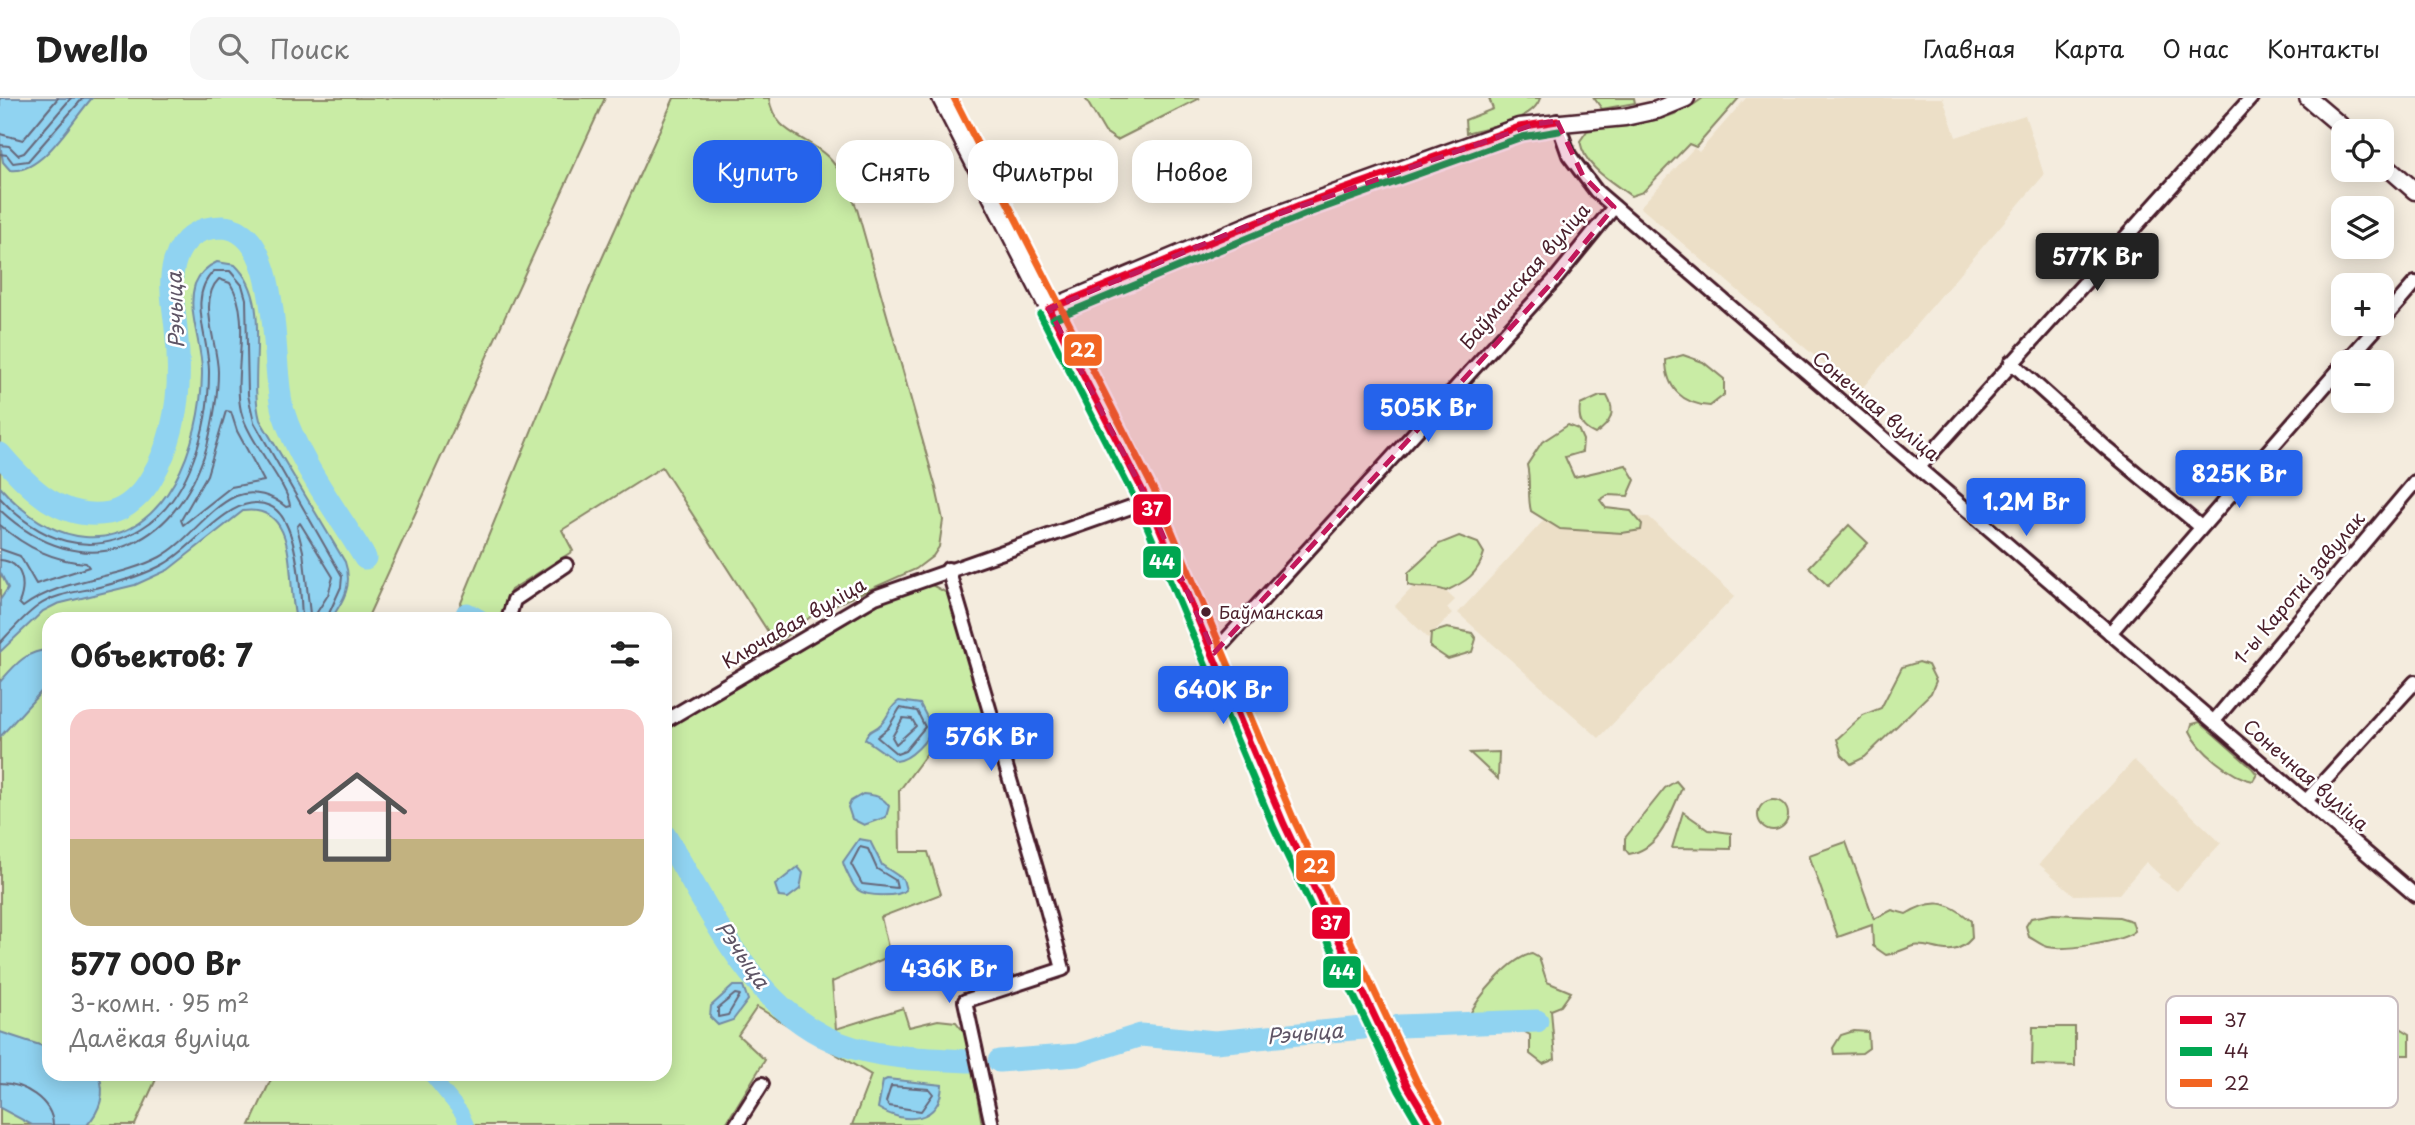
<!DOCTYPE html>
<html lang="ru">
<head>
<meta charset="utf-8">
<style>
  :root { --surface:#fff; --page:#f6f6f6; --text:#222; --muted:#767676; --line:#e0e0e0; --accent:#2563eb }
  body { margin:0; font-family:"Playpen Sans",sans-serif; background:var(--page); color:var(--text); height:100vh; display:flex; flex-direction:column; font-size:26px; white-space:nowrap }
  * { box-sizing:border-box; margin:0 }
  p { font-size:23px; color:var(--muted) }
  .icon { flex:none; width:38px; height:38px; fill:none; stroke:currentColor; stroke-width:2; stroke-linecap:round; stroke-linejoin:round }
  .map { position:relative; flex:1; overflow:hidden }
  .panel { position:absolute; left:42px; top:514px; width:630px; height:469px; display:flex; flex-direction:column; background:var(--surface); border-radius:21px; box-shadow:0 4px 18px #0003 }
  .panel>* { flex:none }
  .banner { position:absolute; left:693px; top:42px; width:665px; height:63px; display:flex; gap:14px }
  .buttons { position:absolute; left:2331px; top:21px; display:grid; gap:14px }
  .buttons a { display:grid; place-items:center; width:63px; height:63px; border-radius:14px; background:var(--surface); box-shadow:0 4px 18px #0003; font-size:35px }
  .price { position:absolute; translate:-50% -60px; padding:0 16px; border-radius:7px; background:var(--accent); color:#fff; font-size:23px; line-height:46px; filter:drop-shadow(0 2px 4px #0008) }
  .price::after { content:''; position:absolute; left:50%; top:42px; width:21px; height:16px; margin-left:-10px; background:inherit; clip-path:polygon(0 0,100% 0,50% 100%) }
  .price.current { background:#222; color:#fff }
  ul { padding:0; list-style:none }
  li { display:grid; align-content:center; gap:14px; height:371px; padding:0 28px }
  li span { display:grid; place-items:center; height:217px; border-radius:21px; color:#555 }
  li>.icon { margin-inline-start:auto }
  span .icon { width:126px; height:126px; fill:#fffc; stroke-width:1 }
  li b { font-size:30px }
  h2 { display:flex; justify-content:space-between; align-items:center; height:84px; padding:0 28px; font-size:30px }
  .pill { padding:0 24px; border-radius:21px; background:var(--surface); box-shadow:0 4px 18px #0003; font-size:24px; line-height:63px }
  .pill.current { background:var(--accent); color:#fff }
  header { display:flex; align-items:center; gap:42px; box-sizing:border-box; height:98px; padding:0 35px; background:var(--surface); border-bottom:2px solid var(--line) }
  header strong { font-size:33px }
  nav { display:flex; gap:38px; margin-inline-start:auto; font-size:24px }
  .search { width:490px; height:63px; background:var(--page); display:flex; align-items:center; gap:18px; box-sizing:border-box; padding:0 24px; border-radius:21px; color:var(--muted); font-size:26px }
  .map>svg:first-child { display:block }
</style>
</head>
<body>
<header>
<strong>Dwello</strong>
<div class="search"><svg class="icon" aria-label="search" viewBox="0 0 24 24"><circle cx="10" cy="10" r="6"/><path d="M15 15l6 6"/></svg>Поиск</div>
<nav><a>Главная</a><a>Карта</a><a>О нас</a><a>Контакты</a></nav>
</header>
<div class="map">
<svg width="2415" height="1027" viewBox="0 0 2415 1027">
  <rect width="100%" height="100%" fill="#f4ecde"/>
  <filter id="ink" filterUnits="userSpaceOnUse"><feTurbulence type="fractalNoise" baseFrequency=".0143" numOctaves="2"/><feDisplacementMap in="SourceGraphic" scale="14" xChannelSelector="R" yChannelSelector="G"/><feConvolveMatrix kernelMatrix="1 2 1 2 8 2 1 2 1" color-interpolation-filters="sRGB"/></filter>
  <g filter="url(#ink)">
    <g fill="#ecdfc7">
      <polygon points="1746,0 1943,0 1956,39 2025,17 2044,77 1858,295 1640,109 1694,50 1699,54"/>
      <polygon points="1649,419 1735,498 1599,640 1458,515 1545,421"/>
      <polygon points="1426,475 1455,502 1447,510 1452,515 1428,540 1395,508"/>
      <polygon points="2134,662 2221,745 2177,793 2158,779 2160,777 2146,764 2119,796 2074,797 2039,766"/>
    </g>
    <g fill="#c9eca5" stroke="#8a8668" stroke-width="2">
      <polygon points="0,0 605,0 367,521 49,522 49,976 158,977 135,1027 0,1027"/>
      <path d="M674,0h95c5,36 36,37 59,59 14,14 21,33 29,52l79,279 7,32 -4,27 -6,9 -17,13 -102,45 -38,30 -114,-177 -100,63 11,21 -62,39 -5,11 1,18 -53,1 146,-357z"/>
      <polygon points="1085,0 1200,0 1117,42 1105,34"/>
      <path d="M1489,0h51c-6,23 -53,29 -74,35l-1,-13 28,-11z"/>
      <polygon points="1594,0 1634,0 1635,5 1602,11"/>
      <path d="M1703,0h36l-43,49 -7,-3 -46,48 -12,4c-20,-15 -46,-28 -51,-55l7,-10c42,-9 80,-5 116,-33z"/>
      <path d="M1683,257l20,7 21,17v16l-14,11c-27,-2 -44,-17 -44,-46z"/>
      <path d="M1600,298h7c10,17 3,28 -12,38 -14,-6 -17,-14 -15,-29z"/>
      <path d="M1568,327l10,4 5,11 -1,12 -17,5 9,20 52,-12 9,15 -7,16 -20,-1 -8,5 6,8 25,3 11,13 -1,6 -19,3 -62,-4 -29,-18c-4,-15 0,-30 -4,-46l15,-23z"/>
      <polygon points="1849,427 1868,445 1828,488 1809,469"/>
      <path d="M1459,438l19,7 6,10c-6,22 -19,29 -38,38 -16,-7 -24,-1 -38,-6v-12l31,-29z"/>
      <polygon points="930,486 949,496 956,505 992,636 931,650 899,693 900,754 928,754 941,796 881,819 890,858 832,884 836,931 903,910 909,929 938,922 956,924 967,938 982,1027 852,1027 871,977 757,909 738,937 765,962 725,1027 250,1027 273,977 665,976 665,631 884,503 902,494"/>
      <polygon points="1447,530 1472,535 1476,541 1472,554 1448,561 1430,549 1431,535"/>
      <polygon points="1919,564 1928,567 1936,583 1931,595 1865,659 1851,666 1842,657 1837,641 1863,617 1881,610 1902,569"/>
      <path d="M2200,624l52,46 5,6 -4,7c-22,-4 -54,-30 -63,-50l2,-7z"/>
      <polygon points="1499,654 1498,681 1470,655"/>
      <path d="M1676,683l6,7c-12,26 -21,61 -53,66l-4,-5v-11l40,-50z"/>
      <circle cx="1773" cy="717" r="15"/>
      <polygon points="1683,714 1709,732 1731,735 1731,751 1672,750"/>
      <path d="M1846,744l28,77 18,-9 14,4c26,-16 42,-14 65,7l1,17c-21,25 -42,3 -59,8 -9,3 -16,7 -27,9l-13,-9 -1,-21 -34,12 -29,-82z"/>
      <path d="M2053,816l66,3 13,4 3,10c-13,11 -70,20 -87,16 -6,-1 -13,-7 -19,-10l-3,-11 5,-8z"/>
      <path d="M1532,856l7,4 8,24 24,10 -10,14 -10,4 4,49 -12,5 -13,-10v-19l-9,-5 -45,-1 -7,-13c9,-19 42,-59 63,-62z"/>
      <polygon points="2387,928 2397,928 2410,936 2410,957 2393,957 2387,944"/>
      <polygon points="2033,929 2075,929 2075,968 2032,967"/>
      <polygon points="1854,933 1868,934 1869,950 1862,955 1834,956 1833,950 1841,937"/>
    </g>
    <g fill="#90d3f1" stroke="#748ba2" stroke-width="2">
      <path d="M0,0h92c-20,22 -50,77 -82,72l-7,-8 -3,-19z"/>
      <path d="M217,164l18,3c39,37 12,107 25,155l85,142c8,23 -1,38 -14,57h-35c-10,-35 5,-116 -53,-108l-75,59 -33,15 -78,19 -14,7 -43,41v-52l8,-12 -8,-16v-85c22,25 51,47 85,50 83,6 116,-97 117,-163 1,-29 -16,-62 -7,-90 4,-10 13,-18 22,-22z"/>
      <path d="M49,552v33l-49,54v-55c14,-16 26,-32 49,-32z"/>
      <path d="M899,603l21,3 12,23c-3,13 -22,33 -36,34l-31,-22c3,-10 10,-8 16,-15 8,-7 8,-17 18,-23z"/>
      <path d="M863,696c11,1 19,2 26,12l-3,11 -22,8 -12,-6 -4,-12 3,-6z"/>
      <path d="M859,741l11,2 12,24 21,14 3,11c-7,7 -39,7 -48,0 -5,-3 -14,-23 -15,-28z"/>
      <polygon points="798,769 803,775 800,791 788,800 779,799 775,787"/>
      <polygon points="733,888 743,888 748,902 733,922 718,927 710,919 711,908"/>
      <path d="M0,934l49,16v26l50,2c7,17 1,35 -12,49h-55l-32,-17z"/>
      <path d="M887,981l55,6c-2,38 -37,40 -64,23l5,-27z"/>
    </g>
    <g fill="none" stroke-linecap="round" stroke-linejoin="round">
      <g stroke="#66677a" stroke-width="2">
        <polyline points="0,36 23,42 58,0"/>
        <polyline points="0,47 9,48 18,57 24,55 71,0"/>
        <polyline points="0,56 7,57 13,65 28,63 83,0"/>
        <polygon points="226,313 231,314 237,333 264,383 231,389 183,427 181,422 207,377"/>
        <path d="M0,400c17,19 41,37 66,43 28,7 52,2 76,-13 48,-29 67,-102 67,-155 1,-33 -23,-76 5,-102h16l12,14 4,14 2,96 6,27 88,154 -1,11 -15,33"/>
        <path d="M0,412c83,78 177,41 207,-64 6,-24 11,-50 11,-74 0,-27 -21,-72 1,-93l11,4c23,36 2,88 11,128 7,30 47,73 49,95l-4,1c-13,-11 -32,-18 -50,-11 -29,13 -48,46 -76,61 -44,23 -97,20 -137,50l-4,-4c7,-17 5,-41 -19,-43"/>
        <polygon points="300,425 333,479 328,497 314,519 310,516 303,453 297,429"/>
        <path d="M0,427c24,21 54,36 86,38l3,4 -53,17 -16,-28 -20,-7"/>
        <path d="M0,545c12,-13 24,-27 38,-37 18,-13 41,-14 61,-19 22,-5 45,-12 65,-23 31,-16 69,-75 106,-58 28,12 31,86 32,114"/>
        <polygon points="900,610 917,613 925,629 905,653 897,656 877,639 888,630"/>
        <polygon points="903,620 912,621 916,628 896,646 892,639"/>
        <polygon points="860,749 868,751 877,771 895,782 897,790 862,786 851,766"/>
        <polygon points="735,896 740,897 728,917 718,919 718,910"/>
        <path d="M0,985c23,0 52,17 53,42"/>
        <polygon points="891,988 929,991 933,996 921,1013 889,1008 886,1004"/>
      </g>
      <polyline stroke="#90d3f1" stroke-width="14" points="430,976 461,1014 467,1027"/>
      <g stroke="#90d3f1" stroke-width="23">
        <path d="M0,356c29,34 61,67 109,59 18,-3 35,-21 43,-36 27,-45 30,-97 24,-148 -2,-23 -8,-47 -1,-68 7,-23 24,-34 47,-34 63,2 48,143 61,184 16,52 54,100 82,147"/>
        <polyline points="467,516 478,522"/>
        <path d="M665,738c49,79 93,186 189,212 38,11 78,11 117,13"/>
        <polyline points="1399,928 1537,923"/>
        <polyline points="999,963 1078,957 1141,937 1215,944 1363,930"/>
      </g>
      <defs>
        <g id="minor">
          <polyline points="1557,23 1569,57 1596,93 2415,797"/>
          <polyline points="2382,223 2415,185"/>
          <polyline points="2011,264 2106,350 2201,429"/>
          <polyline points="2346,264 2380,226"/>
          <polyline points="1919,369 2251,0"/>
          <polyline points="948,471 1038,777 1063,871 965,903 992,1027"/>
          <polyline points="508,522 514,502 566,467"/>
          <polyline points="2110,535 2343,267"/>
          <polyline points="1214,555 1557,179 1614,109"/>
          <polyline points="665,623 875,499 1148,403"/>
          <polyline points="2214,623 2415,384"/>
          <polyline points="2306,703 2415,584"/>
          <polyline points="736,1027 762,986"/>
        </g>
        <g id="tertiary">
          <polyline points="2308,0 2347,33"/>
          <polyline points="2382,64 2415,93"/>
          <polyline points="1049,211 1256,124 1519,29 1625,19 1657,12 1686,0"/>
        </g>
        <polyline id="secondary" points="942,0 1148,403 1284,726 1408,989 1431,1027"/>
      </defs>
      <use href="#minor" stroke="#4a1f2b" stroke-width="18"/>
      <use href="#tertiary" stroke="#4a1f2b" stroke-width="21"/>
      <use href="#secondary" stroke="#4a1f2b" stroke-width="23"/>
      <use href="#minor" stroke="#fff" stroke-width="12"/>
      <use href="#tertiary" stroke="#fff" stroke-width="16"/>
      <use href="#secondary" stroke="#fff" stroke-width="18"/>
      <defs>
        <g id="bus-1">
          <polyline points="1049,211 1148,403 1284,726 1408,989 1431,1027"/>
          <polyline points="1049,211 1302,106 1519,29 1557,23"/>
        </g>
        <g id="bus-2">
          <polyline points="1040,216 1138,407 1274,730 1399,993 1419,1027"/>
          <polyline points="1053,221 1306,116 1522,39 1559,33"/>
        </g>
        <polyline id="bus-3" points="954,0 1157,398 1294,722 1417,984 1440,1022"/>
      </defs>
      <use href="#bus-1" stroke="#fff" stroke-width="12"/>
      <use href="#bus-2" stroke="#fff" stroke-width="12"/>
      <use href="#bus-3" stroke="#fff" stroke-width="12"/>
      <use href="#bus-1" stroke="#e4002b" stroke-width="7"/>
      <use href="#bus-2" stroke="#00a651" stroke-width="7"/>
      <use href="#bus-3" stroke="#f26522" stroke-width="7"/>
    </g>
  </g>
  <path fill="#c2185b" fill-opacity="0.2" stroke="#c2185b" stroke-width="5" stroke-dasharray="14 9" stroke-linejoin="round" d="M1557,23l26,55 31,31 -57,70 -343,376 -66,-152 -99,-192 207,-87 279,-98z"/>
  <circle fill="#4a1f2b" stroke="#fff" stroke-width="2.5" cx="1206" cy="514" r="6"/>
  <g text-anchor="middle" stroke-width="5" stroke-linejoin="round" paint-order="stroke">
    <g font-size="17" fill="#4a1f2b" stroke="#fff" text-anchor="start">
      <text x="1219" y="521">Баўманская</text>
    </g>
    <g font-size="19" fill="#4a1f2b" stroke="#fff">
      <text transform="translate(1525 178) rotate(-49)" y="7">Баўманская вуліца</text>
      <text transform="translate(1876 308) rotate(40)" y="7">Сонечная вуліца</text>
      <text transform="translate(2299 490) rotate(-50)" y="7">1-ы Кароткі завулак</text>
      <text transform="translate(794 525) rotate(-30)" y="7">Ключавая вуліца</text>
      <text transform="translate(2306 677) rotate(41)" y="7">Сонечная вуліца</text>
    </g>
    <g font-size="21" font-style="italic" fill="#5f5566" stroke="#fff">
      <text transform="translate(176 212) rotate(-92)" y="7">Рэчыца</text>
      <text transform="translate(742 857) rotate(55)" y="7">Рэчыца</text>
      <text transform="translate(1305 936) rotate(-5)" y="7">Рэчыца</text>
    </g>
  </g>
  <rect x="2166" y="898" width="232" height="112" rx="10" fill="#fff" stroke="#c9bcbf" stroke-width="2"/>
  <rect x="2180" y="918" width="32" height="8" fill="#e4002b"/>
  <rect x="2180" y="949" width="32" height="9" fill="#00a651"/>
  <rect x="2180" y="981" width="32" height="8" fill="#f26522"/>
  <g font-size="19" fill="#4a1f2b">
    <text x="2224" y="929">37</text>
    <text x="2224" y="960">44</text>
    <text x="2224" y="992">22</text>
  </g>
  <g stroke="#fff" stroke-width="2.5">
    <rect x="1063" y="235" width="40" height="34" rx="7" fill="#f26522"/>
    <rect x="1132" y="395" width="40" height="33" rx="7" fill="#e4002b"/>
    <rect x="1142" y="447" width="40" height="34" rx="7" fill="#00a651"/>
    <rect x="1295" y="751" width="41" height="34" rx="7" fill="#f26522"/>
    <rect x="1311" y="808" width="40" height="34" rx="7" fill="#e4002b"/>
    <rect x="1322" y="857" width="40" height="34" rx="7" fill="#00a651"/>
  </g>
  <g font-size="19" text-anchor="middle" font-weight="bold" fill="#fff">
    <text x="1083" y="259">22</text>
    <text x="1152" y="418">37</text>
    <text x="1162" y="471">44</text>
    <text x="1316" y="775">22</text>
    <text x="1331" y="832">37</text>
    <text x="1342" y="881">44</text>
  </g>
</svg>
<div class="buttons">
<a><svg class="icon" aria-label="locate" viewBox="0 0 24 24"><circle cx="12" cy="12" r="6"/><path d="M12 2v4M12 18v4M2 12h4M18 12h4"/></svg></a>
<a><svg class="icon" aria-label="layers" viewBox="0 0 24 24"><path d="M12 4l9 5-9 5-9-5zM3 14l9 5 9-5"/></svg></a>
<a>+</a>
<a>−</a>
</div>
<b class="price current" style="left:2097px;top:195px">577K Br</b>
<b class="price" style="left:1428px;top:346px">505K Br</b>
<b class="price" style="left:2239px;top:412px">825K Br</b>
<b class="price" style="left:2026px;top:440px">1.2M Br</b>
<b class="price" style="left:1223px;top:628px">640K Br</b>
<b class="price" style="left:991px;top:675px">576K Br</b>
<b class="price" style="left:949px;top:907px">436K Br</b>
<div class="banner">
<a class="pill current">Купить</a>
<a class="pill">Снять</a>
<a class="pill">Фильтры</a>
<a class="pill">Новое</a>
</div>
<section class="panel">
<h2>Объектов: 7<svg class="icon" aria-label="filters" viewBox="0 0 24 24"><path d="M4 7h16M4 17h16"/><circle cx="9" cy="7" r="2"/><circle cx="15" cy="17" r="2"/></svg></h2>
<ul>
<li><span style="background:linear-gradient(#f6c9c9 60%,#c2b280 0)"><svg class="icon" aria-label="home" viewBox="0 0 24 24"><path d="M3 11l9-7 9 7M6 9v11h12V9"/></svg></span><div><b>577 000 Br</b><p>3-комн. · 95 m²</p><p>Далёкая вуліца</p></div></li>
</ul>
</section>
</div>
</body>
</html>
